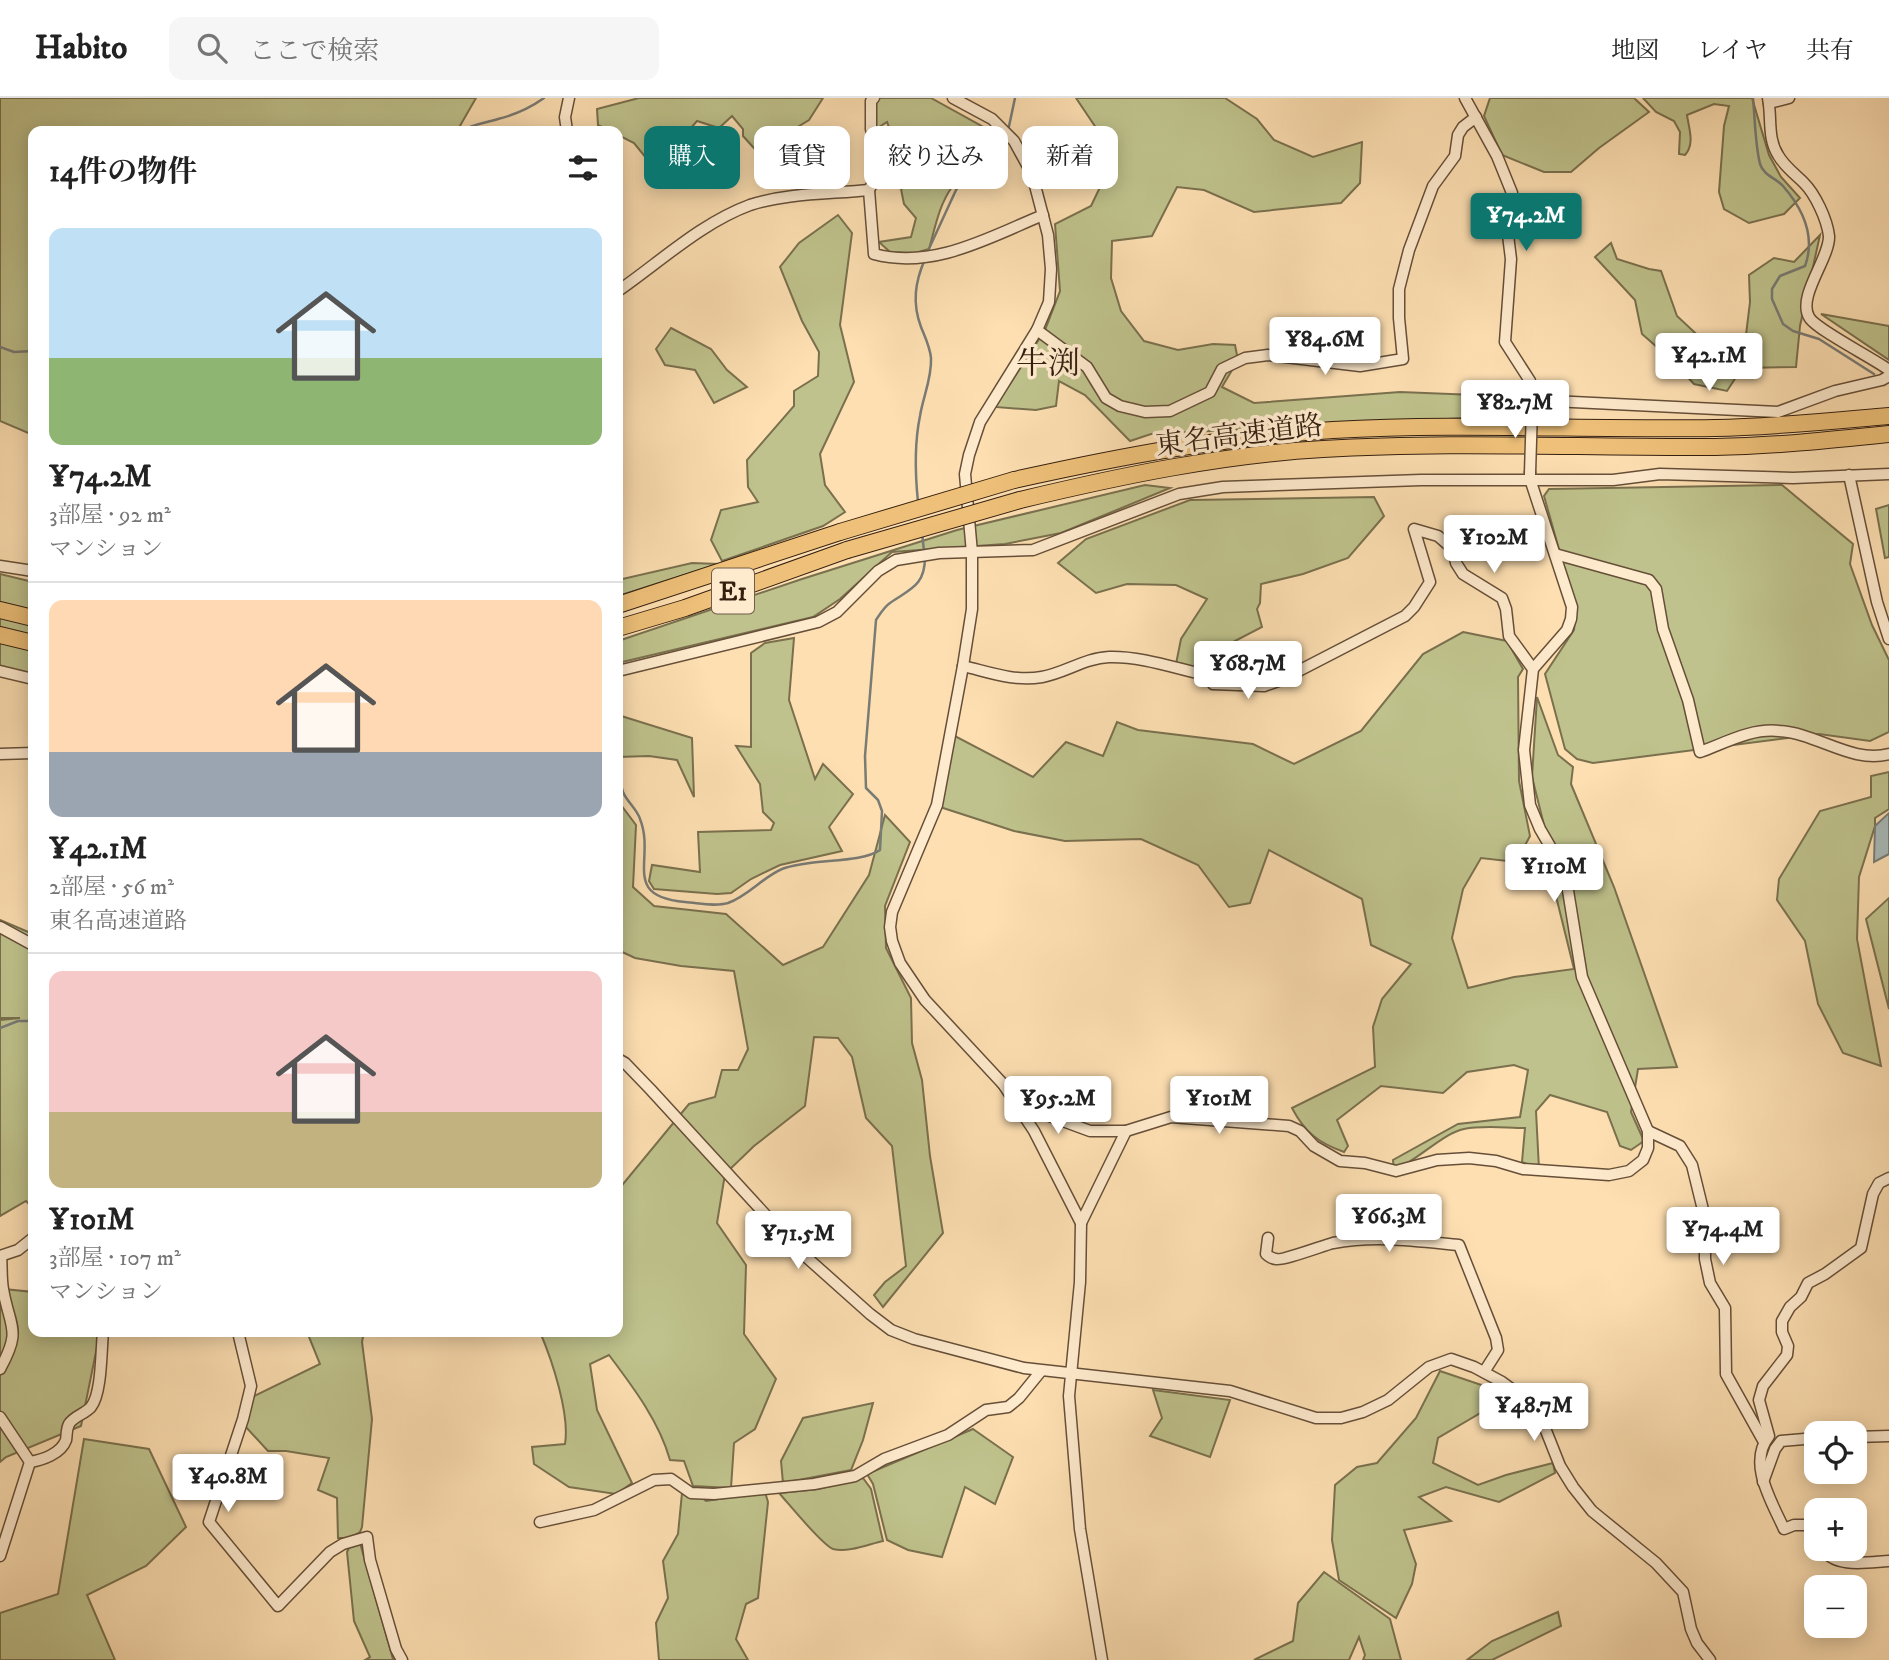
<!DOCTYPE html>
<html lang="ja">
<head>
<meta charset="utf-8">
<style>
  :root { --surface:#fff; --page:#f6f6f6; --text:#222; --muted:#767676; --line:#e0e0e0; --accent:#0f766e }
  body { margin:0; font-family:"IM FELL DW Pica","Noto Serif JP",serif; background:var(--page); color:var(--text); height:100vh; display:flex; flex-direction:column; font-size:26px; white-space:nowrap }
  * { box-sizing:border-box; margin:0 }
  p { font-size:23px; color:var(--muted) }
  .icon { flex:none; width:38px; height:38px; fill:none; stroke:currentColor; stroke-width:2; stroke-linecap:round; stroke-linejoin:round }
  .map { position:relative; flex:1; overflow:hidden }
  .details { position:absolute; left:28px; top:28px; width:595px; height:1211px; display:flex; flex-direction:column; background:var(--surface); border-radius:14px; box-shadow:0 4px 18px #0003 }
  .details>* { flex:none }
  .hud { position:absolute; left:644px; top:28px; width:665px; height:63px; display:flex; gap:14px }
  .fabs { position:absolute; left:1804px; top:1323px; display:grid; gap:14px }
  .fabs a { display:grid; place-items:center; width:63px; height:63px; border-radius:14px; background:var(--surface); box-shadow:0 4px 18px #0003; font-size:35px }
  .price { position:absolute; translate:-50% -60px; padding:0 16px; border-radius:7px; background:#fff; color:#222; font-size:23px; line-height:46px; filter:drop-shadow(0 2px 4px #0008) }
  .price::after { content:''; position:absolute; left:50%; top:42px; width:21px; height:16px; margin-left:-10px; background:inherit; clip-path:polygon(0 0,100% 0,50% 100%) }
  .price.on { background:var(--accent); color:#fff }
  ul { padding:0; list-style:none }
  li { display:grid; align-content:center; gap:14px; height:371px; padding:0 21px }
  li+li { border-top:2px solid var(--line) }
  li span { display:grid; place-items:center; height:217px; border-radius:14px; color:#555 }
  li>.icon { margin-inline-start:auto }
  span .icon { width:126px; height:126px; fill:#fffc; stroke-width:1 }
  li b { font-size:30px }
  h2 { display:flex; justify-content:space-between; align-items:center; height:84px; padding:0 21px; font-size:30px }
  .tag { padding:0 24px; border-radius:14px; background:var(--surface); box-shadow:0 4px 18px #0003; font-size:24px; line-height:63px }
  .tag.on { background:var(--accent); color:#fff }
  header { display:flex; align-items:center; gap:42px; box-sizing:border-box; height:98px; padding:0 35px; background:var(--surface); border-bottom:2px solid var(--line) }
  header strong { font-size:33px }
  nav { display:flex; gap:38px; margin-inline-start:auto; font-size:24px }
  .search { width:490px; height:63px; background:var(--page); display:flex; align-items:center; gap:18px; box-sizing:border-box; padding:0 24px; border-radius:14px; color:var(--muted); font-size:26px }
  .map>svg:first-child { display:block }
</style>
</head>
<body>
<header>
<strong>Habito</strong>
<div class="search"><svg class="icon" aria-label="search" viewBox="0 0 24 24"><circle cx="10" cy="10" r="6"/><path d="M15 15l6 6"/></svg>ここで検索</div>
<nav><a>地図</a><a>レイヤ</a><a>共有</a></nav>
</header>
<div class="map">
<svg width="1889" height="1562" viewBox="0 0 1889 1562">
  <rect width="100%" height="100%" fill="#fddfb2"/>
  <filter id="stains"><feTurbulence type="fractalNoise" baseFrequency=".00286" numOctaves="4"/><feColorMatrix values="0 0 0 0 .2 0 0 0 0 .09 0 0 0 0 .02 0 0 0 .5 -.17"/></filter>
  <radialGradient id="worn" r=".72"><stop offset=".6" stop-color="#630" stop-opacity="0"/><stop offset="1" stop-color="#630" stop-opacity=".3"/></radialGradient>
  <g fill="#bfc28c" stroke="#7a704e" stroke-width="2">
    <polygon points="0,0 476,0 457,33 33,33 33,337 0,323"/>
    <polygon points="639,0 823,0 809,22 786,36 787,50 763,60 743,38 743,31 732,18 719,30 697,23 655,71 634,45 618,37 618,33 610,33 598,27 597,11"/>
    <path d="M876,0h55l74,41c-12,23 -38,29 -53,48 -13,18 -17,41 -23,62l-14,4 -25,-1 -11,-10 32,-5 5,-19 -12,-14 -3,-15 31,-16 6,-15 -29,-5 1,-14 -17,-1 -6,-16 -11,7z"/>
    <polygon points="1076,0 1225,0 1257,21 1274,42 1313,59 1362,44 1360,85 1341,105 1254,114 1204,92 1177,89 1152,138 1112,143 1111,180 1121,213 1144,243 1178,252 1213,246 1235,247 1238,262 1222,289 1254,305 1400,294 1526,299 1528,317 1151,336 1130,343 1085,297 1059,283 1056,308 1036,312 995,309 1045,232 1060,193 1055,126 1091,108 1115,58"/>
    <polygon points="1490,0 1634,0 1649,14 1599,50 1571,74 1544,74 1502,57 1484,18"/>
    <path d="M1643,0h109l17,57 12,22 19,21 -16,16 -35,9 -25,-14 -5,-17 5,-66 5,-20 -15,-2 -27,11c2,14 8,29 -2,40l-6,-1 1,-22 -6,-11 -18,-9z"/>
    <polygon points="838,117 852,135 840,227 854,284 820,356 825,387 845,414 823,428 722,463 711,442 721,412 758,404 748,389 747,362 794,308 794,293 818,278 819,254 802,223 780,169 799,145"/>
    <polygon points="1820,137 1800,228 1796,269 1742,270 1727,293 1694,286 1674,264 1642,236 1635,202 1595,159 1611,145 1617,161 1649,171 1661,173 1677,218 1708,247 1719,244 1745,245 1750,204 1749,177 1774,160 1794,164"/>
    <polygon points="1821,216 1889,228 1889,262"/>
    <polygon points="671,230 711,251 727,272 747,289 714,305 695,272 665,267 656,251"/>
    <polygon points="1145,387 1170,390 1061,435 1005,446 892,454 840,501 813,519 618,565 618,543 802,481 957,432"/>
    <polygon points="1782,387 1853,446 1850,466 1872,527 1889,562 1889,634 1870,643 1819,636 1593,665 1577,661 1565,651 1545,576 1574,532 1576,512 1544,398 1549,391"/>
    <polygon points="1374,399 1384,418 1348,460 1303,476 1261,486 1260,505 1257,511 1262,529 1208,557 1201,571 1176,566 1181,541 1207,501 1176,487 1127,486 1096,495 1058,465 1086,441 1190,402"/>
    <polygon points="1889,407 1889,459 1885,460 1876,411"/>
    <polygon points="692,465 719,466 618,498 618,482"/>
    <polygon points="0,476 33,484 33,582 0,573"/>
    <path d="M1463,534l44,9 16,28 -5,8 1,104 11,55 -14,26 -35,-4 -18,31 -11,49 16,50 46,-11 60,-8 -22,-89 -7,-51 -13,-52 5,-80 21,58 15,12 -2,17 43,103 63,180 -39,2 -7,43 13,29 -13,9 -11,-4 -13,-34 -57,-17 -14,16 3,58 -17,-7 3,-34c-19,0 -42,-3 -61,1 -21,4 -47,32 -70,41l-1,-10 65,-36 62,-7 8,-47 -14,-5 -47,7 -24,21 -62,-7 -44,34 11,26 -4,6c-25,-9 -39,-19 -52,-44l83,-41 -2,-40 9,-28 29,-35 -40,-19 -9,-46 -93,-49 -19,53 -21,4 -31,-42 -57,-26 -76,2 -51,-10 -74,-24 13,-72 80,42 33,-35 37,14 14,-34 21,8 115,14 41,20 67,-33 62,-77z"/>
    <polygon points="794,540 789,602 815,681 823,666 853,696 829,729 842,753 780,767 751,781 731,795 717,796 654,791 649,783 652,767 700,774 698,734 771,732 774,725 763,714 760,686 736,648 751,649 751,555 765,545"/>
    <polygon points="618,617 692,640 694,699 677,662 649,658 618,659"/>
    <polygon points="1889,674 1889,711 1875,720 1875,728 1859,779 1857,841 1881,968 1843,955 1818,906 1805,843 1777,802 1779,781 1820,713 1871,699 1871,678"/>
    <path d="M618,703l18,24 -3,62 21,19 72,8 57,51 40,-18 46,-72 16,-60 25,27 -25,64 1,42 25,50 1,45 10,37 8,76 13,77 -60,74 -9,-12 11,-13 21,-16 -14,-120 -26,-28 -14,-61 -14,-19 -24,-1 -9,69 -51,40 -29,28 -8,49 29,42 -2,69 32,45 -21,50 -21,14 -3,45 -38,-2 -9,-25 -14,-1c-11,-39 -37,-73 -61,-105l-19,9 7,46 35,73 -16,11 -47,-7 -35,-23 -2,-17 33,-3c5,-30 -13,-84 -25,-112h78v-142l71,-86 26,-7 7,-27h16l10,-21 -14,-78 -53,-5 -46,-8 -17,-8z"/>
    <polygon points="1889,800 1889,911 1866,821"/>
    <polygon points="0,822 33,836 33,1110 26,1103 0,1118 0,922 20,920 0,920"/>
    <polygon points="0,1178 4,1191 33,1194 33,1234 100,1234 81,1328 6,1359 0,1364"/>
    <polygon points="307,1234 364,1234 362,1244 372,1321 362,1429 360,1434 350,1440 338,1440 337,1400 318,1392 329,1360 286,1353 268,1353 244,1327 254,1298 320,1266"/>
    <polygon points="1440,1273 1511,1297 1438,1340 1433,1365 1478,1387 1506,1377 1553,1365 1555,1375 1499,1404 1446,1389 1419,1399 1451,1423 1404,1432 1416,1466 1412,1486 1396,1520 1339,1482 1332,1442 1335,1387 1357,1369 1377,1365 1416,1320"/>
    <polygon points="1153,1292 1230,1302 1210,1359 1150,1338 1162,1320"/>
    <polygon points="873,1305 863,1342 851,1372 783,1385 781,1363 803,1320"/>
    <polygon points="973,1331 1013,1359 995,1406 965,1389 942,1459 908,1452 887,1442 873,1386 867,1376"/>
    <polygon points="84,1341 149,1351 186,1429 146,1468 87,1497 115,1562 0,1562 0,1515 58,1496"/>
    <path d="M863,1380l8,11 12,52c-14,3 -35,12 -50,8 -11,-4 -44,-45 -54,-56l39,-4z"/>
    <polygon points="765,1394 768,1404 758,1500 746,1506 736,1541 748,1562 659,1562 656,1525 668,1500 663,1463 678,1436 682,1395 701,1399 706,1403"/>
    <polygon points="360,1445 393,1561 394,1562 365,1562 370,1559 354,1523 347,1454 350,1448"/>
    <polygon points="1324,1474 1390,1521 1401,1562 1363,1562 1365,1557 1359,1539 1349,1562 1254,1562 1293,1543 1298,1505"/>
    <polygon points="1558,1514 1561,1528 1492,1562 1467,1562 1492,1543"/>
  </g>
  <polygon fill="#a7b9b9" stroke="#797b75" stroke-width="2" points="1889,715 1889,756 1874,764 1875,728"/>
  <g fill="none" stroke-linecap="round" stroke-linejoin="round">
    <g stroke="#797b75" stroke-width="2.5">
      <path d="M1753,0c2,21 2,45 7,66 4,12 16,14 23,22 20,23 33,50 22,80l-25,10 -8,13v10l11,25 10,7 26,8 55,35"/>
      <path d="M461,33c12,-7 24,-8 37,-12 16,-4 32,-11 46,-21"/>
      <polyline points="1008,33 1015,0"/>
      <polyline points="927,155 956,92 964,83 993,64 1005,39"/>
      <polyline points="0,249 14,254 33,253"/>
      <path d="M918,404c-3,-29 -4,-57 2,-86 3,-19 12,-38 11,-58 -1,-11 -6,-21 -10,-31 -9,-24 -6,-45 4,-68"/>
      <polyline points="922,435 924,453"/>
      <path d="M618,657c3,12 1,26 5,37 4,10 14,17 17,27 16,40 -20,77 45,83 14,1 30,5 43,1 20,-7 35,-26 54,-34 28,-11 78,-5 98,-19l2,-39 -4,-11 -12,-12 -1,-32 11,-136c4,-6 8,-13 14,-17 20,-14 35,-17 35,-46"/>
      <polyline points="0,930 18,923 33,923"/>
    </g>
    <defs>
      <g id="minor">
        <path d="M874,0l-3,3v28l10,31 -4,15 -8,15 5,64c59,16 116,-17 169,-39"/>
        <polyline points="953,0 992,21 1014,43 1032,76 1048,137 1051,171 1049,204 1037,232 980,324 969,357 965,376 972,455 972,511 963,568 937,707 892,814 890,829 892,843 900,865 925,902 1003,986 1034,1033 1081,1125 1080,1184 1069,1298 1080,1431 1102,1562"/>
        <polyline points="1465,0 1497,58 1512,95 1513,111 1508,137 1511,161 1505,244 1530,283 1532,307"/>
        <path d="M1768,0c4,20 -1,39 10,57 6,11 17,19 26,28 11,11 23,36 25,53 1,22 -32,60 -20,81 6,12 64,41 80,53"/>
        <polyline points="1769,5 1789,0"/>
        <polyline points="567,33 565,19 569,0"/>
        <path d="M618,193c42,-29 83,-68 132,-86 37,-12 80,-11 119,-15"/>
        <polyline points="1037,232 1087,269 1106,300 1120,308 1145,314 1170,313 1210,294 1222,271 1245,260 1268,257 1360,268 1403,261 1399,220 1399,191 1409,152 1433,88 1455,58 1458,37 1463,29 1476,19"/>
        <polyline points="1532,302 1778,314 1835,293 1882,282 1889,278"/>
        <polyline points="1849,377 1877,504 1889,541"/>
        <path d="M1555,456l94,26 7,9 7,40 25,71 12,52c25,-9 51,-24 79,-21 38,2 73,33 110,23"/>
        <polyline points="0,468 33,473"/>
        <path d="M963,568c26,6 51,16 79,11 23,-4 43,-19 67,-20 33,-1 68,12 101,19l3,8 51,2 17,-6 124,-64 9,-9 16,-25 -16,-53 24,7 15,13 3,14 7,11 39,24 4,11 3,27 24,33"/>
        <polyline points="0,573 33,581"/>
        <polyline points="618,573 818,524 837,514 878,473 896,462 939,455 1033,452 1179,396 1223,389 1421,382 1613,382 1660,376 1793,380 1889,376"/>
        <polyline points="0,656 33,655"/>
        <polyline points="0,829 33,847"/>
        <polyline points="618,961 625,965 651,992 795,1149 870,1216 891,1232 914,1241 1024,1270 1230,1293 1316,1320 1341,1320 1363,1314 1388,1302 1429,1269 1451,1261 1474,1269 1502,1284 1524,1300 1541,1320 1560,1368 1573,1389 1592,1413 1656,1465 1683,1494 1691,1531 1697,1545 1710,1562"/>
        <polyline points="1003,986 1018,988 1041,1015 1090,1033 1126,1033 1171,1019 1289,1028 1300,1033 1314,1048 1340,1063 1365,1065 1396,1073 1437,1062 1469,1060 1496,1063 1523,1071 1609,1077 1629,1073 1643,1062 1648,1050 1648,1033 1582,879 1565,774 1540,731 1530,707 1524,652 1533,571 1567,532 1571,521 1572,509 1530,381 1530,375"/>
        <polyline points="1648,1033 1680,1048 1692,1067 1705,1120 1705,1161 1710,1185 1725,1210 1726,1276 1764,1344"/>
        <polyline points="1081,1125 1126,1033"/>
        <path d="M1268,1140l-2,16c2,2 7,5 10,5 6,2 46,-13 57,-16 42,-8 84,-2 126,2l37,93 2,12 -14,22"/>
        <polyline points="0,1158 18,1152 33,1140"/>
        <polyline points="238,1234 251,1288 243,1321 209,1424 278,1508 330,1454 343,1446 367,1439 370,1462 396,1551 402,1562"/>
        <path d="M0,1271c22,-40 10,-40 3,-80 -2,-11 -1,-22 -2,-33"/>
        <polyline points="0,1319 30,1364"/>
        <polyline points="1855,1339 1889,1338"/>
        <path d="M30,1364c12,-2 31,-8 36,-22 1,-5 0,-10 3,-16 5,-8 16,-10 22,-17 11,-14 10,-56 12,-75"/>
        <polyline points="1763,1384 1775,1351 1781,1343 1816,1340"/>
        <polyline points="540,1424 594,1412 654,1382 671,1381 691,1395 714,1396 814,1386 855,1378 884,1361 948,1337 986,1312 1008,1309 1019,1300 1041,1273"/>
        <path d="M1816,1440l-7,-13h-15l-10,4c-12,-27 -37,-66 -15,-93l-10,-36 4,-14 24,-31 1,-9 -6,-14v-11l8,-14 11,-10 7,-14 17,-9 36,-26 12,-54 6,-11 10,-5"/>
        <path d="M1823,1451c12,20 46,13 66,12"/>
        <polyline points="0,1458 30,1364"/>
      </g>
      <g id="highway">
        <path d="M1014,382c108,-24 209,-43 319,-50 127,-7 254,0 382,-2 58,-1 116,-7 174,-12"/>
        <path d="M1020,402c100,-24 200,-45 303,-51 130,-8 261,-1 392,-2 58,-1 116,-7 174,-13"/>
        <polyline points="618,507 840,434"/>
        <polyline points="0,512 33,520"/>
        <polyline points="618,530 685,510 847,452"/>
        <polyline points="0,537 33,545"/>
      </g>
    </defs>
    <use href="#minor" stroke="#664f38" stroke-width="13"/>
    <use href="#highway" stroke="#341f0f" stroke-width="18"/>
    <use href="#minor" stroke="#feeacd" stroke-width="10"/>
    <use href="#highway" stroke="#eec079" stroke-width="16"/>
    <defs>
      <polyline id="minor-bridge" points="1530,375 1532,310"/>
      <g id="highway-bridge">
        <polyline points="840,434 1014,382"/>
        <polyline points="847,452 1020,402"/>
      </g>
    </defs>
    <use href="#minor-bridge" stroke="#664f38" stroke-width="13" stroke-linecap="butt"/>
    <use href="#highway-bridge" stroke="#341f0f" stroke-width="18" stroke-linecap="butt"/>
    <use href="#minor-bridge" stroke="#feeacd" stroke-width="10"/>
    <use href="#highway-bridge" stroke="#eec079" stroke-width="16"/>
  </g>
  <g text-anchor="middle" stroke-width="7" stroke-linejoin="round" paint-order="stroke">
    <rect fill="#feeacd" stroke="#715c48" stroke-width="2" x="712" y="470.5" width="42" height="45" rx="5"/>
    <g font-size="26" font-weight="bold" fill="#341f0f">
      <text x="733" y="502">E1</text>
    </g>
    <g font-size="28" fill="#341f0f" stroke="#feeacd">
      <text transform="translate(1239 336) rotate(-7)" y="10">東名高速道路</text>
    </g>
    <g font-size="32" fill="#341f0f" stroke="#feeacd">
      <text x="1048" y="276">牛渕</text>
    </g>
  </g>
  <rect width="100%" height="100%" filter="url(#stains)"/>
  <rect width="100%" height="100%" fill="url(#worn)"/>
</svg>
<div class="fabs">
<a><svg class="icon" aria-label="locate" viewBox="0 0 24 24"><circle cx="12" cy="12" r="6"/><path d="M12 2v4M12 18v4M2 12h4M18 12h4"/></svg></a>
<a>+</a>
<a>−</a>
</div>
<b class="price on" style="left:1526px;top:155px">¥74.2M</b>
<b class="price" style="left:1325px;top:279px">¥84.6M</b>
<b class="price" style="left:1709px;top:295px">¥42.1M</b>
<b class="price" style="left:1515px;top:342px">¥82.7M</b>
<b class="price" style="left:1494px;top:477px">¥102M</b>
<b class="price" style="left:1248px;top:603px">¥68.7M</b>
<b class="price" style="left:1554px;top:806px">¥110M</b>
<b class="price" style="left:1058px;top:1038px">¥95.2M</b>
<b class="price" style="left:1219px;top:1038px">¥101M</b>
<b class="price" style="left:1389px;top:1156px">¥66.3M</b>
<b class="price" style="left:1723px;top:1169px">¥74.4M</b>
<b class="price" style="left:798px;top:1173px">¥71.5M</b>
<b class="price" style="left:1534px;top:1345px">¥48.7M</b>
<b class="price" style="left:228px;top:1416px">¥40.8M</b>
<div class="hud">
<a class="tag on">購入</a>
<a class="tag">賃貸</a>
<a class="tag">絞り込み</a>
<a class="tag">新着</a>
</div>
<section class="details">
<h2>14件の物件<svg class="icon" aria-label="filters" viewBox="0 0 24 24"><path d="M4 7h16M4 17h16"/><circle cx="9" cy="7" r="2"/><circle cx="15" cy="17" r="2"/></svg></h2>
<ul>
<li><span style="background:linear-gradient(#bfe0f5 60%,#8fb573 0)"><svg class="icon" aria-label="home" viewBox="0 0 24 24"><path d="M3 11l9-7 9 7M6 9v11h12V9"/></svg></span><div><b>¥74.2M</b><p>3部屋 · 92 m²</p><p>マンション</p></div></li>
<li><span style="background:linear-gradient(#ffd9b3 70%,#9aa5b1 0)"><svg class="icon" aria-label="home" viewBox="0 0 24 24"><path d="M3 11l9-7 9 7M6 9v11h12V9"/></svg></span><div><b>¥42.1M</b><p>2部屋 · 56 m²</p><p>東名高速道路</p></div></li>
<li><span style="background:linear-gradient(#f6c9c9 65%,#c2b280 0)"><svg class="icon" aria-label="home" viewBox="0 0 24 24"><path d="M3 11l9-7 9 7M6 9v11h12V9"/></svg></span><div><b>¥101M</b><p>3部屋 · 107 m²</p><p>マンション</p></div></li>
</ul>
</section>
</div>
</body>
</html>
